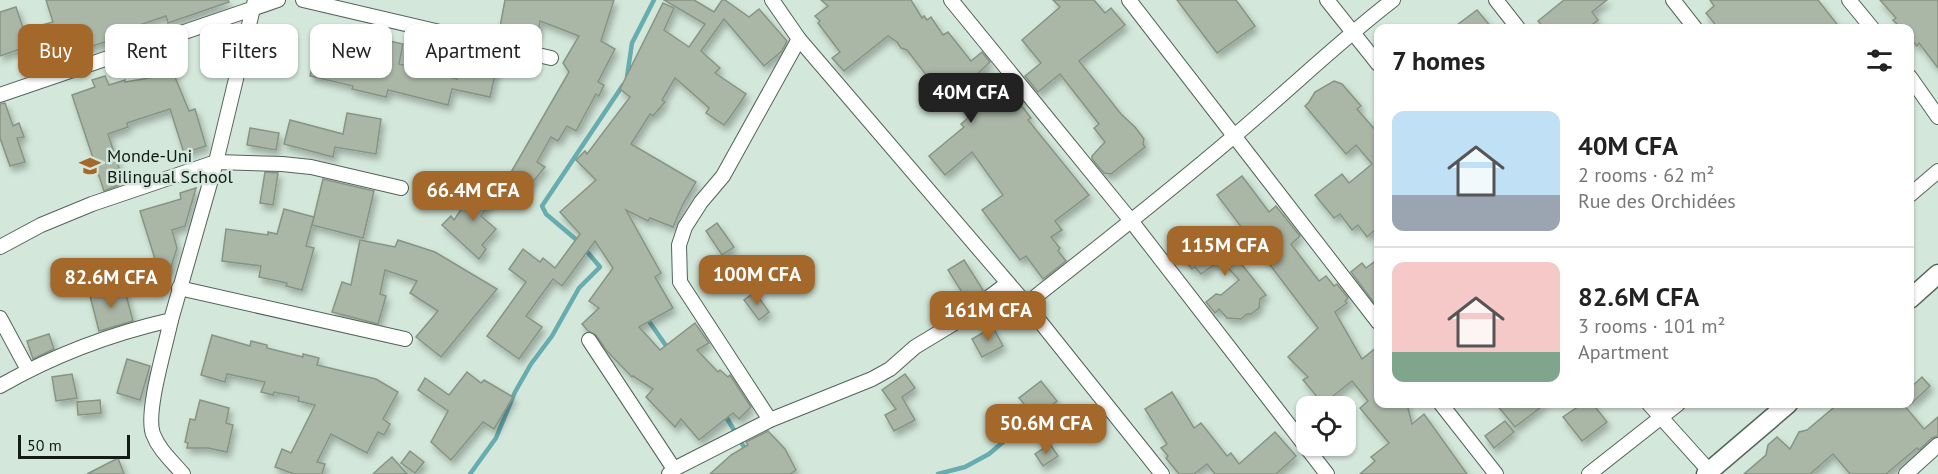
<!DOCTYPE html>
<html lang="en">
<head>
<meta charset="utf-8">
<style>
  :root { --surface:#fff; --page:#f6f6f6; --text:#222; --muted:#767676; --line:#e0e0e0; --accent:#a4682b }
  body { margin:0; font-family:"PT Sans",sans-serif; background:var(--page); color:var(--text); height:100vh; display:flex; flex-direction:column; font-size:22px; white-space:nowrap }
  * { box-sizing:border-box; margin:0 }
  p { font-size:20px; color:var(--muted) }
  .icon { flex:none; width:33px; height:33px; fill:none; stroke:currentColor; stroke-width:2; stroke-linecap:round; stroke-linejoin:round }
  .map { position:relative; flex:1; overflow:hidden }
  .sheet { position:absolute; left:1374px; top:24px; width:540px; height:384px; display:flex; flex-direction:column; background:var(--surface); border-radius:12px; box-shadow:0 2px 4px #0004 }
  .sheet>* { flex:none }
  .banner { position:absolute; left:18px; top:24px; width:570px; height:54px; display:flex; gap:12px }
  .tools { position:absolute; left:1296px; top:396px; display:grid; gap:12px }
  .tools a { display:grid; place-items:center; width:60px; height:60px; border-radius:12px; background:var(--surface); box-shadow:0 2px 4px #0004; font-size:30px }
  .scale { position:absolute; left:18px; bottom:15px; width:112px; box-sizing:border-box; padding-left:6px; border:3px solid #131b16; border-top:0; font-size:16px; line-height:21px; white-space:nowrap; color:#131b16; -webkit-text-stroke:4px #d3e7da; paint-order:stroke }
  .price { position:absolute; translate:-50% -51px; padding:0 14px; border-radius:12px; background:var(--accent); color:#fff; font-size:20px; line-height:39px; filter:drop-shadow(0 2px 3px #0008) }
  .price::after { content:''; position:absolute; left:50%; top:36px; width:18px; height:14px; margin-left:-9px; background:inherit; clip-path:polygon(0 0,100% 0,50% 100%) }
  .price.active { background:#222; color:#fff }
  ul { padding:0; list-style:none }
  li { display:flex; align-items:center; gap:18px; height:150px; padding:0 18px }
  li+li { border-top:2px solid var(--line) }
  li span { display:grid; place-items:center; flex:none; width:168px; height:120px; border-radius:12px; color:#555 }
  li>.icon { margin-inline-start:auto }
  span .icon { width:72px; height:72px; fill:#fffc; stroke-width:1 }
  li b { font-size:26px }
  h2 { display:flex; justify-content:space-between; align-items:center; height:72px; padding:0 18px; font-size:26px }
  .chip { padding:0 21px; border-radius:12px; background:var(--surface); box-shadow:0 2px 4px #0004; font-size:21px; line-height:54px }
  .chip.active { background:var(--accent); color:#fff }
  .map>svg:first-child { display:block }
</style>
</head>
<body>
<div class="map">
<svg width="1938" height="474" viewBox="0 0 1938 474">
  <defs>
    <filter id="shadow"><feDropShadow dx="3" dy="5" stdDeviation="3" flood-color="#0004"/></filter>
  </defs>
  <rect width="100%" height="100%" fill="#d3e7da"/>
  <g fill="none" stroke-linecap="round" stroke-linejoin="round">
    <g stroke="#67adaf" stroke-width="4.5">
      <polyline points="627,77 632,43 654,0"/>
      <polyline points="579,242 546,214 542,206 623,85"/>
      <polyline points="646,317 669,350"/>
      <polyline points="725,415 747,452"/>
      <polyline points="470,474 496,438 515,392 531,364 552,336 579,288 600,267 584,248"/>
      <polyline points="938,474 965,467 989,454 1009,437"/>
    </g>
  </g>
  <g fill="#aab7a7" stroke="#879484" stroke-width="1.5" filter="url(#shadow)">
    <polygon points="46,0 228,0 229,2 168,23 166,16 131,28 133,33 74,52 75,54 41,60 38,26 53,22"/>
    <polygon points="505,0 614,0 601,41 615,49 598,82 604,85 599,96 596,94 576,131 567,126 558,141 551,137 537,162 545,167 519,199 507,190 517,178 510,174 569,72 563,63 579,36 540,21 538,34 500,27"/>
    <polygon points="664,0 694,0 714,12 722,0 725,0 749,17 759,9 787,41 782,51 764,66 724,19 701,51 720,68 715,73 746,94 731,116 724,125 706,113 709,108 675,78 662,100 665,102 653,116 650,114 631,144 696,182 683,204 673,227 650,218 648,221 626,210 661,273 655,277 673,308 639,327 660,350 695,323 709,343 697,350 718,372 720,370 728,377 730,375 751,407 739,419 733,413 699,440 681,419 675,427 646,397 653,389 633,376 632,377 606,350 596,335 588,331 582,324 599,308 589,301 613,268 595,241 562,286 553,279 526,316 542,327 519,359 487,336 526,282 509,269 523,249 540,262 543,258 555,268 580,234 560,212 596,180 576,160 585,151 587,154 630,97 620,89 663,3 674,8 664,30 689,47 705,24"/>
    <polygon points="821,0 911,0 922,18 924,16 927,20 931,17 943,35 948,32 971,61 982,52 990,62 971,80 974,86 992,109 1015,93 1023,103 1021,105 1031,118 1028,120 1089,195 1055,221 1062,230 1051,237 1060,248 1058,251 1066,261 1043,279 1026,256 1020,260 982,210 1003,195 972,152 945,175 929,156 964,127 961,124 968,118 939,79 933,84 907,50 901,48 897,42 888,36 844,71 832,58 840,52 818,23 820,21 815,16 828,6"/>
    <polygon points="1053,0 1094,0 1105,13 1111,8 1125,25 1079,61 1121,114 1135,127 1144,139 1143,144 1145,147 1111,174 1104,173 1092,159 1092,156 1105,142 1094,128 1099,124 1060,74 1038,92 1025,76 1041,63 1022,40 1060,7"/>
    <polygon points="1177,0 1236,0 1255,26 1217,53"/>
    <polygon points="1564,0 1607,0 1592,12 1598,20 1588,28 1544,28 1538,21"/>
    <polygon points="1710,0 1818,0 1840,28 1718,28 1706,13 1714,6"/>
    <polygon points="1880,0 1938,0 1938,68 1919,43 1917,46 1910,38 1910,28 1901,28 1893,20 1896,18"/>
    <polygon points="16,7 29,46 0,56 0,12"/>
    <polygon points="1477,10 1492,28 1453,28"/>
    <polygon points="376,38 403,44 399,64 457,79 462,53 498,61 490,97 452,89 448,105 388,90 386,97 352,89 353,86 310,76 315,56 370,69"/>
    <polygon points="172,70 189,111 195,109 206,146 184,153 170,109 127,123 128,127 108,134 124,183 104,191 72,95 95,87 92,80 105,76 109,85 125,80 125,82 149,78"/>
    <polygon points="1334,81 1342,84 1361,106 1357,109 1378,133 1378,227 1367,237 1358,225 1352,230 1340,214 1334,218 1315,195 1342,174 1349,183 1372,164 1356,145 1346,154 1305,106 1309,102 1315,92"/>
    <polygon points="5,103 13,126 19,123 24,137 17,138 25,162 10,166 0,138 0,104"/>
    <polygon points="347,113 381,119 376,154 335,147 333,157 284,144 290,120 343,134"/>
    <polygon points="250,128 279,133 276,150 247,145"/>
    <polygon points="265,172 278,173 273,205 260,203"/>
    <polygon points="1242,176 1269,212 1276,206 1300,236 1291,244 1319,281 1326,276 1334,286 1337,284 1348,298 1345,301 1347,303 1335,312 1362,359 1378,346 1378,404 1407,404 1412,424 1424,414 1467,474 1360,474 1375,461 1371,457 1389,443 1360,408 1368,401 1352,381 1323,404 1303,380 1308,377 1288,357 1318,328 1217,195"/>
    <polygon points="323,179 374,191 363,238 312,225"/>
    <polygon points="478,184 495,195 481,216 496,229 482,245 486,249 479,259 442,225 451,216 454,220"/>
    <polygon points="196,188 185,226 172,230 177,248 170,270 128,278 125,266 155,259 140,211 181,199 180,193"/>
    <polygon points="284,209 314,217 306,246 314,248 302,290 286,286 287,283 259,277 261,266 222,261 226,229 268,235 268,232 277,234"/>
    <polygon points="717,223 734,247 722,255 706,231"/>
    <polygon points="1213,228 1266,295 1260,299 1259,308 1251,314 1247,314 1241,319 1227,318 1219,309 1215,313 1206,302 1216,294 1221,295 1239,280 1221,260 1201,274 1195,267 1192,269 1180,255"/>
    <polygon points="360,240 395,247 398,240 435,252 497,289 441,357 416,337 438,311 410,293 417,281 385,270 380,294 386,296 378,324 332,312 342,282 351,285"/>
    <polygon points="1378,259 1378,308 1351,272 1362,263 1366,268"/>
    <polygon points="964,260 983,290 968,302 948,270"/>
    <polygon points="124,287 133,321 99,331 90,296"/>
    <polygon points="755,292 769,312 759,320 744,300"/>
    <polygon points="993,327 1003,346 982,357 972,339"/>
    <polygon points="49,334 54,349 33,359 27,341"/>
    <polygon points="212,335 250,346 251,341 267,345 267,348 303,357 303,354 319,358 317,365 376,379 398,392 383,419 390,424 384,435 378,432 367,453 331,434 317,462 325,464 322,474 294,474 275,467 282,449 291,453 315,405 298,401 299,397 274,392 273,395 261,392 265,382 227,374 225,382 201,375"/>
    <polygon points="127,359 150,366 140,400 117,393"/>
    <polygon points="467,372 481,383 484,380 513,397 494,429 483,422 451,460 431,442 448,411 418,390 425,378 449,395"/>
    <polygon points="72,374 77,398 56,401 52,377"/>
    <polygon points="905,374 915,388 902,397 915,420 894,431 885,415 896,409 882,390"/>
    <polygon points="1922,377 1930,386 1910,405 1910,388"/>
    <polygon points="1041,381 1057,401 1035,418 1019,398"/>
    <polygon points="1172,392 1194,428 1201,423 1227,456 1231,453 1239,464 1275,432 1296,456 1276,474 1215,474 1207,464 1194,474 1179,474 1166,458 1168,456 1161,448 1167,444 1145,409"/>
    <polygon points="100,400 101,413 78,415 77,402"/>
    <polygon points="200,400 229,408 226,423 233,425 227,452 208,448 187,448 188,443 185,442 190,419 195,420"/>
    <polygon points="1496,404 1545,404 1515,427"/>
    <polygon points="1582,404 1593,404 1607,422 1582,441 1563,417"/>
    <polygon points="1838,404 1903,404 1924,429 1938,417 1938,436 1932,438 1919,450 1917,448 1886,474 1850,474 1833,454 1810,474 1744,474 1766,455 1768,445 1777,437 1790,449 1799,432 1807,430"/>
    <polygon points="1505,421 1514,432 1494,448 1485,436"/>
    <polygon points="768,431 785,449 796,470 790,474 710,474 731,455 748,445 746,442"/>
    <polygon points="1050,444 1058,456 1043,466 1035,454"/>
    <polygon points="410,451 424,462 415,473 401,463"/>
    <polygon points="392,457 407,474 373,474 385,463"/>
    <polygon points="118,458 124,474 87,474"/>
  </g>
  <g fill="none" stroke-linecap="round" stroke-linejoin="round">
    <defs>
      <g id="street">
        <polyline points="303,0 551,58"/>
        <polyline points="772,0 799,39 1026,304 1162,474"/>
        <polyline points="951,0 1132,222 1327,474"/>
        <polyline points="1129,0 1378,322"/>
        <polyline points="1327,0 1378,64"/>
        <polyline points="1496,0 1518,28"/>
        <polyline points="1673,0 1695,28"/>
        <polyline points="1849,0 1872,28"/>
        <polyline points="1910,77 1938,117"/>
        <polyline points="0,95 278,0"/>
        <polyline points="1910,195 1938,171"/>
        <polyline points="0,247 41,225 92,204 216,162 282,164 311,167 401,188"/>
        <polyline points="179,288 405,339"/>
        <path d="M1026,304c70,-55 139,-109 207,-167 54,-45 104,-94 160,-137"/>
        <polyline points="0,318 28,370"/>
        <path d="M171,320c-5,25 -26,92 -18,114 6,16 19,27 30,40"/>
        <polyline points="589,340 674,469"/>
        <path d="M0,386c54,-31 110,-52 171,-66l45,-158 39,-162"/>
        <polyline points="1441,404 1496,474"/>
        <polyline points="1649,404 1712,474"/>
        <polyline points="770,420 680,282 679,245 685,227 701,202 723,176 799,39"/>
        <polyline points="669,474 674,469 770,420 872,379 890,369 915,347 953,324 1008,283"/>
        <polyline points="1589,474 1678,404"/>
        <polyline points="1906,474 1938,445"/>
      </g>
      <g id="secondary">
        <polyline points="1910,299 1938,274"/>
        <polyline points="1706,474 1788,404"/>
      </g>
    </defs>
    <use href="#street" stroke="#526459" stroke-width="16"/>
    <use href="#secondary" stroke="#526459" stroke-width="21"/>
    <use href="#street" stroke="#fff" stroke-width="14"/>
    <use href="#secondary" stroke="#fff" stroke-width="18"/>
  </g>
  <defs>
    <symbol id="school-bare" viewBox="-9 -9 18 18"><path d="M0-5L7-2L0 1L-7-2ZM-4 1L0 2.5L4 1V4Q0 6-4 4Z" fill="#a4682b" stroke="#d3e7da" stroke-width="2.5" paint-order="stroke"/></symbol>
  </defs>
  <g fill-rule="evenodd">
    <use href="#school-bare" x="75" y="151" width="30" height="30"/>
  </g>
  <g text-anchor="middle" stroke-width="5" stroke-linejoin="round" paint-order="stroke">
    <g font-size="18" fill="#131b16" stroke="#d3e7da" text-anchor="start">
      <text x="107" y="162">Monde-Uni<tspan x="107" dy="21">Bilingual School</tspan></text>
    </g>
  </g>
</svg>
<div class="tools">
<a><svg class="icon" aria-label="locate" viewBox="0 0 24 24"><circle cx="12" cy="12" r="6"/><path d="M12 2v4M12 18v4M2 12h4M18 12h4"/></svg></a>
</div>
<div class="scale">50 m</div>
<b class="price active" style="left:971px;top:124px">40M CFA</b>
<b class="price" style="left:473px;top:222px">66.4M CFA</b>
<b class="price" style="left:1225px;top:277px">115M CFA</b>
<b class="price" style="left:757px;top:306px">100M CFA</b>
<b class="price" style="left:111px;top:309px">82.6M CFA</b>
<b class="price" style="left:988px;top:342px">161M CFA</b>
<b class="price" style="left:1046px;top:455px">50.6M CFA</b>
<div class="banner">
<a class="chip active">Buy</a>
<a class="chip">Rent</a>
<a class="chip">Filters</a>
<a class="chip">New</a>
<a class="chip">Apartment</a>
</div>
<section class="sheet">
<h2>7 homes<svg class="icon" aria-label="filters" viewBox="0 0 24 24"><path d="M4 7h16M4 17h16"/><circle cx="9" cy="7" r="2"/><circle cx="15" cy="17" r="2"/></svg></h2>
<ul>
<li><span style="background:linear-gradient(#bfe0f5 70%,#9aa5b1 0)"><svg class="icon" aria-label="home" viewBox="0 0 24 24"><path d="M3 11l9-7 9 7M6 9v11h12V9"/></svg></span><div><b>40M CFA</b><p>2 rooms · 62 m²</p><p>Rue des Orchidées</p></div></li>
<li><span style="background:linear-gradient(#f6c9c9 75%,#7fa58c 0)"><svg class="icon" aria-label="home" viewBox="0 0 24 24"><path d="M3 11l9-7 9 7M6 9v11h12V9"/></svg></span><div><b>82.6M CFA</b><p>3 rooms · 101 m²</p><p>Apartment</p></div></li>
</ul>
</section>
</div>
</body>
</html>
